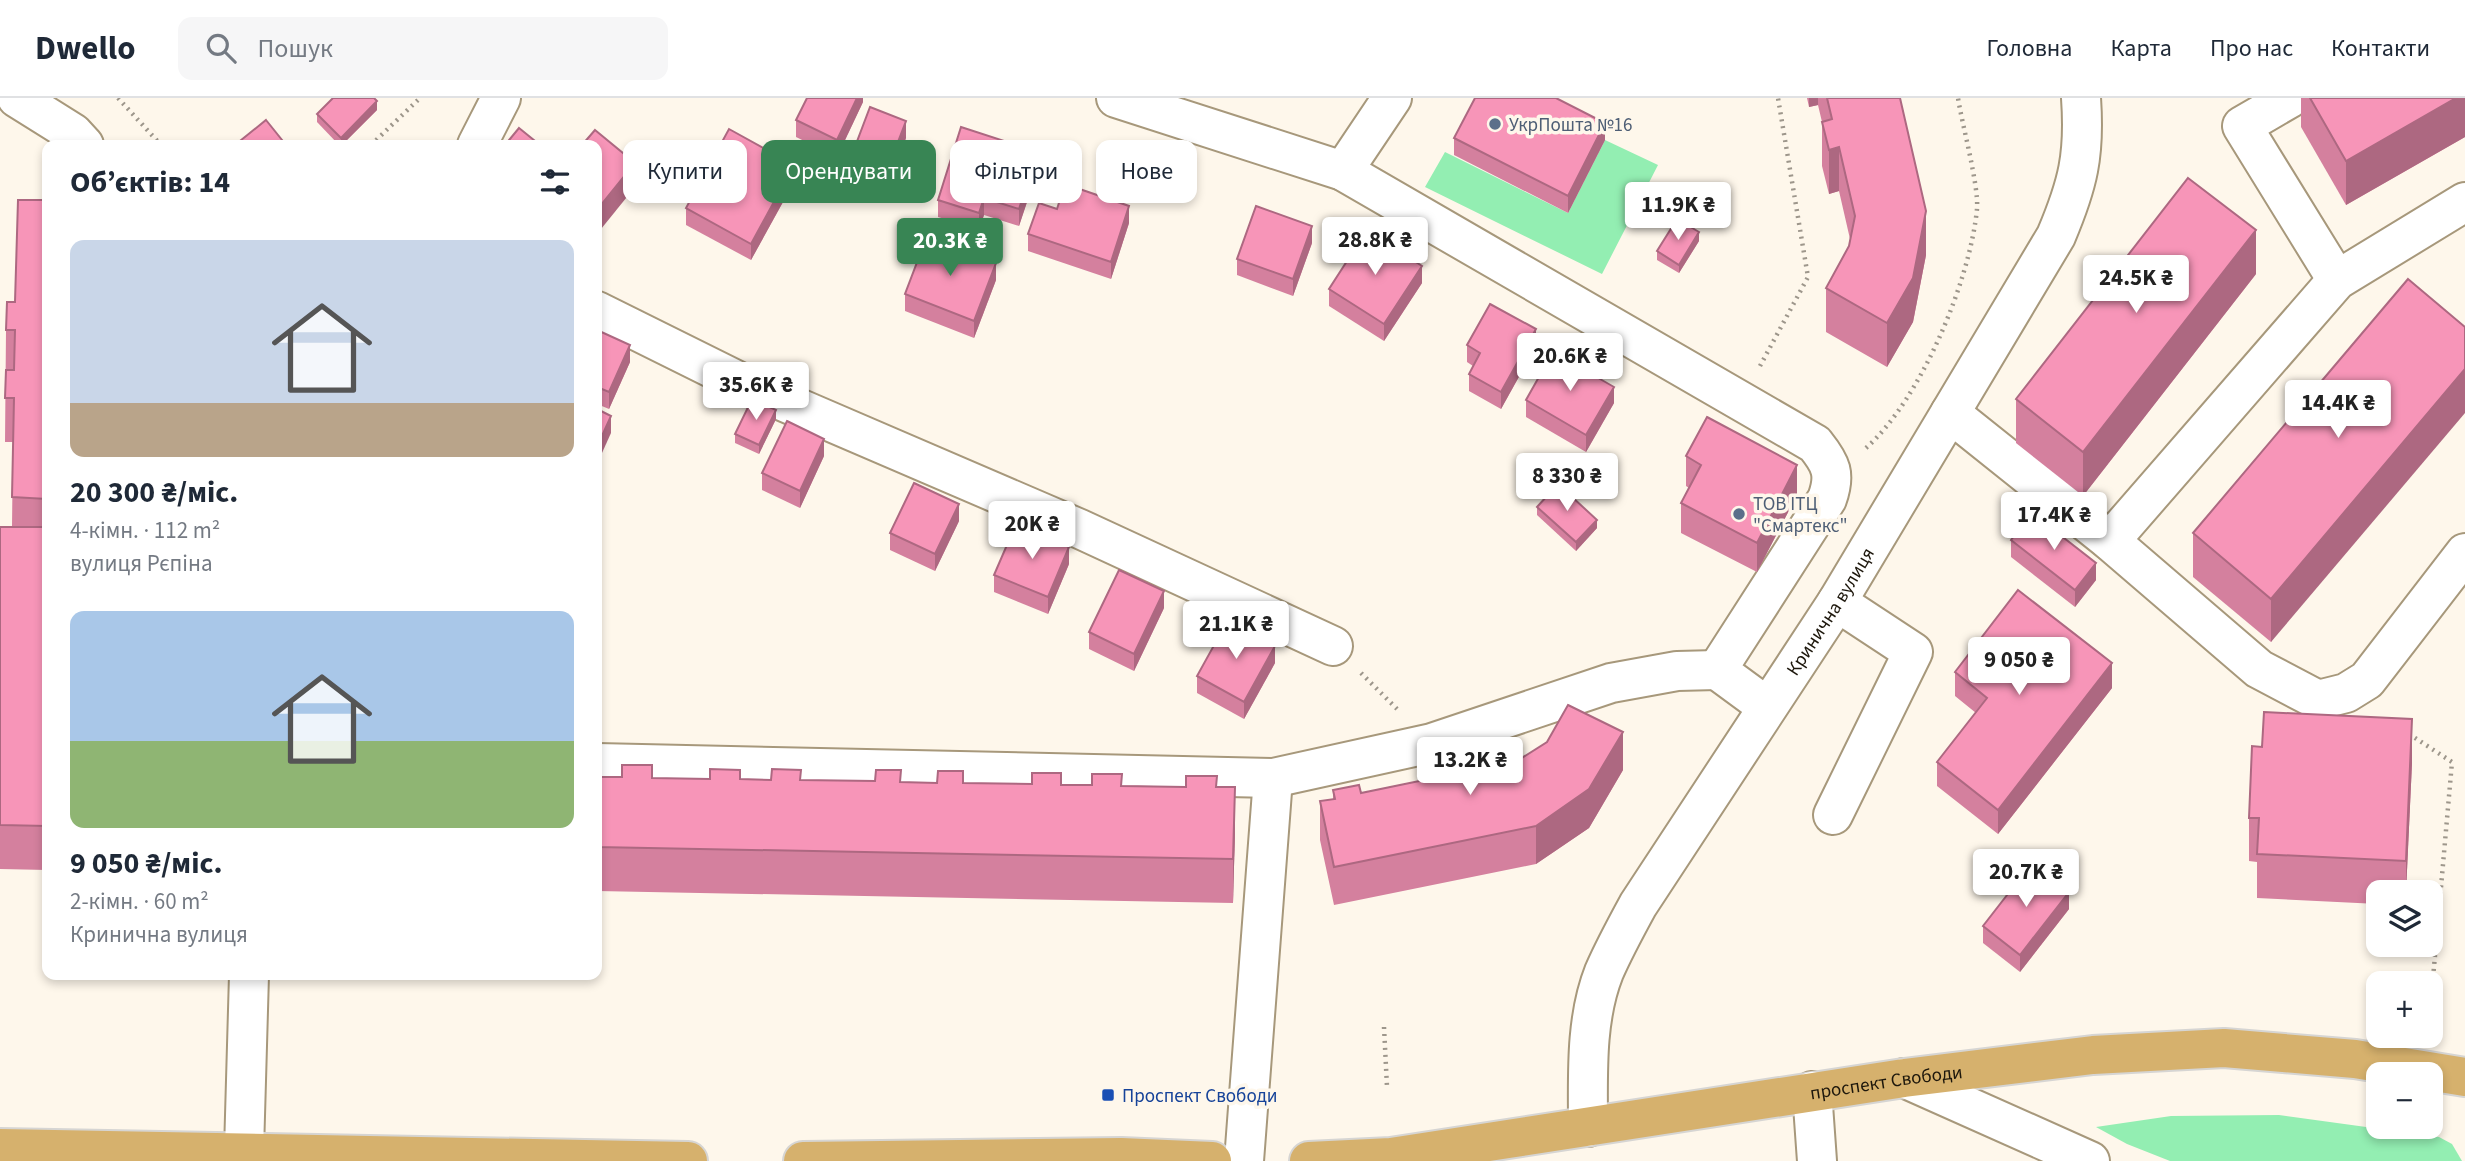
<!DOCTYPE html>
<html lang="uk">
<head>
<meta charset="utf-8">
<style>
  :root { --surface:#fff; --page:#f6f6f7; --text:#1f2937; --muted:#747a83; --line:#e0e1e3; --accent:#388554 }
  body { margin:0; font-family:"Source Sans 3",sans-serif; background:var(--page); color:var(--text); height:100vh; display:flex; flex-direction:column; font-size:26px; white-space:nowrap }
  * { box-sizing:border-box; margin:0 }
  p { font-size:23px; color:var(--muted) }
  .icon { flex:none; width:38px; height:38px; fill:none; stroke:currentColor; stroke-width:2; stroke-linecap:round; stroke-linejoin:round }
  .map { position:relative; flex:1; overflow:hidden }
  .details { position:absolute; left:42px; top:42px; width:560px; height:840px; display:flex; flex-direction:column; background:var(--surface); border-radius:14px; box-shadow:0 4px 10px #0003 }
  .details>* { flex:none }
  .banner { position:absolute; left:623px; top:42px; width:665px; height:63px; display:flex; gap:14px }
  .buttons { position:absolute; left:2366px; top:782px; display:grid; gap:14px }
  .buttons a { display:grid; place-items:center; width:77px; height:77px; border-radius:14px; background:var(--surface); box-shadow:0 4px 10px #0003; font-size:35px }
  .price { position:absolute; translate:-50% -60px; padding:0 16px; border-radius:7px; background:#fff; color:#222; font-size:23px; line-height:46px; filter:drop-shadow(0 2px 4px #0008) }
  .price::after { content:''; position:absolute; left:50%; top:42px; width:21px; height:16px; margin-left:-10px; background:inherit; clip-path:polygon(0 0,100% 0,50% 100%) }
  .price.current { background:var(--accent); color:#fff }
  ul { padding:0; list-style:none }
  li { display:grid; align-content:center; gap:14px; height:371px; padding:0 28px }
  li span { display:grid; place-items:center; height:217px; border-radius:14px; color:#555 }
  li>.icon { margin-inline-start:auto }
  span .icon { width:126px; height:126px; fill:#fffc; stroke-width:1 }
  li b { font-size:30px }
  h2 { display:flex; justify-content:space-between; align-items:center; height:84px; padding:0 28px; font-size:30px }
  .tag { padding:0 24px; border-radius:14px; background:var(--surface); box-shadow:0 4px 10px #0003; font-size:24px; line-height:63px }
  .tag.current { background:var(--accent); color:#fff }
  header { display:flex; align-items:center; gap:42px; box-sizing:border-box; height:98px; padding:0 35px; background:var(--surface); border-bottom:2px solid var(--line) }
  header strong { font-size:33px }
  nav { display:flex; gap:38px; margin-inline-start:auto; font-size:24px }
  .search { width:490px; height:63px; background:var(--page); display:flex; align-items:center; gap:18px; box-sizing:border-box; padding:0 24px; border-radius:14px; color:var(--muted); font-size:26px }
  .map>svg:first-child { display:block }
</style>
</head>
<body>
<header>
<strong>Dwello</strong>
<div class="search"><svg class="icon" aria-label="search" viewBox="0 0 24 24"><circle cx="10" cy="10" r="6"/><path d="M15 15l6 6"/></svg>Пошук</div>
<nav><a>Головна</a><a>Карта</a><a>Про нас</a><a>Контакти</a></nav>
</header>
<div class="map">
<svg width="2465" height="1063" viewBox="0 0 2465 1063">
  <rect width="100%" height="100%" fill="#fef7eb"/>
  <g fill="#93eeb2">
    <polygon points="1605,42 1658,67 1602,176 1425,89 1445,54 1568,115"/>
    <polygon points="2279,1017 2439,1039 2452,1046 2462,1063 2170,1063 2127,1046 2096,1029 2171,1018"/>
  </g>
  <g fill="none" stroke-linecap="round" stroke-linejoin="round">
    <defs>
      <g id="minor">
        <polyline points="17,0 73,35 84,47"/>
        <path d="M1116,0l227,73 472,273c16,20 21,30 12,55l-110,171 49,36"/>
        <polyline points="2290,0 2242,28 2337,182"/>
        <polyline points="477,47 501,0"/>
        <polyline points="1343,73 1392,0"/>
        <polyline points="597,213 752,290 1080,431 1333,548"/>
        <polyline points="1950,315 2110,443 2259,571 2318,602 2346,595 2367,582 2465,455"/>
        <polyline points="2110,443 2337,182 2465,104"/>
        <polyline points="597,665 1273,680 1432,645 1611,585 1677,573 1717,572"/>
        <polyline points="1833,717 1913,554 1837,504"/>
        <polyline points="1904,980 2090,1063"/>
        <polyline points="1812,993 1817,1063"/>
        <path id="s1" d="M1588,1029c0,-51 -3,-107 16,-155 10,-23 22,-45 34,-67l199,-303 219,-366c22,-52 29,-81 25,-138"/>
        <polyline points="244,1053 249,877"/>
        <polyline points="1244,1063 1273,680"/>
      </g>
      <g id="major">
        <polyline points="0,1050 688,1063"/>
        <polyline points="803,1063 1121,1059 1212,1063"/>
        <path id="s2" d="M1309,1063l82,-4 513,-79 189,-23 131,-7 131,11 110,18"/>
      </g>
    </defs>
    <use href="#minor" stroke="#a7987b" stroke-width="42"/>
    <use href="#major" stroke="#d6d5d3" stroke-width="42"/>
    <g stroke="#9d968b" stroke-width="4.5" stroke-dasharray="2 5" stroke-linecap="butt">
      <polyline points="118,0 161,47"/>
      <polyline points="371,47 420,0"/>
      <polyline points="1760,268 1808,179 1778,0"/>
      <path d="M1866,350c55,-49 104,-167 111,-239 2,-23 -15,-85 -19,-111"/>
      <polyline points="1361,575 1397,611"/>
      <polyline points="2409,636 2452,664 2431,903"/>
      <polyline points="1384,929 1387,989"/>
    </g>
    <use href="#minor" stroke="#fff" stroke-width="38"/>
    <use href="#major" stroke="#d6b16d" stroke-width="38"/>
  </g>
  <g fill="#d4809e">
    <polygon points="863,0 863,4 837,59 796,39 796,22"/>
    <polygon points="1807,0 1900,0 1926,157 1913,224 1887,269 1826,234 1826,190 1849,148 1850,141 1839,93 1829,96 1822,68 1822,24 1818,7 1809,9"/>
    <polygon points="2301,0 2465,0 2465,39 2346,107 2301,29"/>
    <polygon points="377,12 342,47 339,47 317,24 317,16"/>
    <polygon points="906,40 883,100 847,87 847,70"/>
    <polygon points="1454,40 1605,42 1568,115 1454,57"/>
    <polygon points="1038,71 1019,128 984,117 979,131 938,119 938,102"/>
    <polygon points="794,84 751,162 686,127 686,110"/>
    <polygon points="47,102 47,772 0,771 0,429 12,429 13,344 5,344 6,232"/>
    <polygon points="1129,125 1111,181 1028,153 1028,136"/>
    <polygon points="1699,143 1679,175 1657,162 1657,153"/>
    <polygon points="1312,145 1293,198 1237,177 1237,161"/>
    <polygon points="2256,176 2083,398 2016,345 2016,301"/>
    <polygon points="996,182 974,240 905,213 905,196"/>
    <polygon points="1422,185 1384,243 1329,208 1329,191"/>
    <polygon points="2465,229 2271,544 2193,479 2193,435"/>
    <polygon points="597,232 630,264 609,311 597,306"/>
    <polygon points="1467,247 1536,248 1501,311 1469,293 1469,276 1473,268 1467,264"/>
    <polygon points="1526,302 1614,305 1586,354 1526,319"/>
    <polygon points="776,321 759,356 735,345 735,336"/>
    <polygon points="824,358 800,410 762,392 762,375"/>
    <polygon points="1686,358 1797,397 1757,474 1681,435 1681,405 1689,390 1686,388"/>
    <polygon points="1537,409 1597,430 1576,453 1537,417"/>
    <polygon points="959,423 935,473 890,452 890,435"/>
    <polygon points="2011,442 2096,482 2075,509 2011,459"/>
    <polygon points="1069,466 1048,516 994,494 994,477"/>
    <polygon points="1164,510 1134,573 1089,551 1089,534"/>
    <polygon points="1275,565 1244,621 1197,595 1197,578"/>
    <polygon points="1955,574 2112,590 1998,736 1937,688 1937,664 1976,615 1955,598"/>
    <polygon points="2412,665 2406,794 2378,794 2378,806 2257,800 2257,764 2249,763 2249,720"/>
    <polygon points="1432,671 1457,675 1623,672 1589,730 1536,766 1334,807 1320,742 1320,703 1333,701 1333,692 1361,695 1432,680"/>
    <polygon points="597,679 1217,689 1235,733 1233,805 597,793"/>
    <polygon points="2069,811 2020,874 1983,845 1983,828"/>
  </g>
  <g fill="#ad6881">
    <polygon points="857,0 863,0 863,4 837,59 837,42"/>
    <polygon points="1809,0 1818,0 1818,7 1809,9"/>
    <polygon points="2456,0 2465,0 2465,39 2346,107 2346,63"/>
    <polygon points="377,3 377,12 342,47 341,47 341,40"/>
    <polygon points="906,23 906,40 883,100 883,83"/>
    <polygon points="1605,25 1605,42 1568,115 1568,98"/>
    <polygon points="1839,49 1839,93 1829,96 1829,52"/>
    <polygon points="1038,54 1038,71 1019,128 1019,111"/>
    <polygon points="635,65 635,89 597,136 597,112"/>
    <polygon points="794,67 794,84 751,162 751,146"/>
    <polygon points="984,100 984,117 979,131 979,115"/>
    <polygon points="1129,108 1129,125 1111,181 1111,164"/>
    <polygon points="1926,113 1926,157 1913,224 1887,269 1887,225"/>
    <polygon points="1312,128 1312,145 1293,198 1293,181"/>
    <polygon points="2256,132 2256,176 2083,398 2083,354"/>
    <polygon points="1699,134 1699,143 1679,175 1679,167"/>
    <polygon points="996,165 996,182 974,240 974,223"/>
    <polygon points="1422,168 1422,185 1384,243 1384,226"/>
    <polygon points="1536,231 1536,248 1501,311 1501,294"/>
    <polygon points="630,247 630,264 609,311 609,294"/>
    <polygon points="2465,271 2465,315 2271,544 2271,501"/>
    <polygon points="1614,289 1614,305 1586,354 1586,337"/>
    <polygon points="776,312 776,321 759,356 759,347"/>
    <polygon points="611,318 611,335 597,366 597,349"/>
    <polygon points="824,341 824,358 800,410 800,393"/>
    <polygon points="1797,367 1797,397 1757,474 1757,445"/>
    <polygon points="959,406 959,423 935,473 935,456"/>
    <polygon points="1597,422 1597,430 1576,453 1576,444"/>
    <polygon points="1069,449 1069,466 1048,516 1048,499"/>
    <polygon points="2096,465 2096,482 2075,509 2075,492"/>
    <polygon points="1164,493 1164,510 1134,573 1134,556"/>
    <polygon points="1275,548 1275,565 1244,621 1244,604"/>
    <polygon points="2112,565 2112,590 1998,736 1998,712"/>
    <polygon points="2412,621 2412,665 2406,794 2406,763"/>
    <polygon points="1623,634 1623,672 1589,730 1536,766 1536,728"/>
    <polygon points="1235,689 1235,733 1233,805 1233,761"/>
    <polygon points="2069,794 2069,811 2020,874 2020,857"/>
  </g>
  <g fill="#f795b8" stroke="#ad6881" stroke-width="2">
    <polygon points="333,0 374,0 377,3 341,40 317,16"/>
    <polygon points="807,0 857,0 837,42 796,22"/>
    <polygon points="1475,0 1556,0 1605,25 1568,98 1454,40"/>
    <polygon points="1827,0 1900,0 1926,113 1913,180 1887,225 1826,190 1849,148 1855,118 1839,49 1829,52 1822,24 1832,21"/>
    <polygon points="2310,0 2456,0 2346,63"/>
    <polygon points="870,9 906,23 883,83 847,70"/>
    <polygon points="266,22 286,47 235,47"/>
    <polygon points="961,29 1038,54 1019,111 984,100 979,115 938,102"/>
    <polygon points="519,30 540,47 505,47"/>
    <polygon points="729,31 794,67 751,146 686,110"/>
    <polygon points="595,32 635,65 597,112 597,47 582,47"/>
    <polygon points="2188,80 2256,132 2083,354 2016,301"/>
    <polygon points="1065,86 1129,108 1111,164 1028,136 1039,105 1057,111"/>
    <polygon points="18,102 47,102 47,401 12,399 14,300 5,300 6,272 14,272 15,232 6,232 7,204 15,204"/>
    <polygon points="1256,108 1312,128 1293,181 1237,161"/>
    <polygon points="1677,121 1699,134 1679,167 1657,153"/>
    <polygon points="1367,132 1422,168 1384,226 1329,191"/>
    <polygon points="927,138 996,165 974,223 905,196"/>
    <polygon points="2408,181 2465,229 2465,271 2271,501 2193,435"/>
    <polygon points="1490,206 1536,231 1501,294 1469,276 1480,255 1467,247"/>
    <polygon points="597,232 630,247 609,294 597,289"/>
    <polygon points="1553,254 1614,289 1586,337 1526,302"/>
    <polygon points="752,301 776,312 759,347 735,336"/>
    <polygon points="597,311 611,318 597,349"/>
    <polygon points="1707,319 1797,367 1757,445 1681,405 1701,367 1686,358"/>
    <polygon points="787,323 824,341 800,393 762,375"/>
    <polygon points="914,385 959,406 935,456 890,435"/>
    <polygon points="1558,386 1597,422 1576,444 1537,409"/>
    <polygon points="2032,415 2096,465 2075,492 2011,442"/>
    <polygon points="1016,426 1069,449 1048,499 994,477"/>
    <polygon points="0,429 47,429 47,728 0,727"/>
    <polygon points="1119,472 1164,493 1134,556 1089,534"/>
    <polygon points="2018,492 2112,565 1998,712 1937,664 1987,600 1955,574"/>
    <polygon points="1228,522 1275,548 1244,604 1197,578"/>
    <polygon points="1568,607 1623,634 1589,691 1536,728 1334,769 1320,703 1335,701 1333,692 1359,687 1361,695 1434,680 1432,671 1455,667 1457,675 1517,663 1547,644"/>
    <polygon points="2264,614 2412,621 2406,763 2257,756 2259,720 2249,720 2252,648 2262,649"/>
    <polygon points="622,667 652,667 652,680 710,681 710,671 740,672 740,681 771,682 772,671 801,672 800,682 875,683 876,672 901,672 900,684 937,685 938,673 963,673 963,685 1032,686 1032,675 1061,675 1061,687 1092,687 1092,676 1122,676 1121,688 1186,689 1186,678 1217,678 1216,689 1235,689 1233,761 597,749 597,679 622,679"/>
    <polygon points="2032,765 2069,794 2020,857 1983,828"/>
  </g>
  <g fill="#5c6f8a" stroke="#fef7eb" stroke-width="2.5">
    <circle cx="1495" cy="26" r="7"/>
    <circle cx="1739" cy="416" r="7"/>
  </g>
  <rect fill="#1a4fb4" stroke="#fef7eb" stroke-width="2.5" x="1101" y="990" width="14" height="14" rx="3.5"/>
  <g text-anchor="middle" stroke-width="7" stroke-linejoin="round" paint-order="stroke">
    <g font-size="19" fill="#4e5e75" stroke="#fef7eb" text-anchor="start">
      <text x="1509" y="33">УкрПошта №16</text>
      <text x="1753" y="412">ТОВ ІТЦ<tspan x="1753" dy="22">"Смартекс"</tspan></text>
    </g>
    <g font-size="19" fill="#1d170c" stroke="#fef7eb">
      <text dy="7" stroke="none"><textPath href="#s1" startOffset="583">Кринична вулиця</textPath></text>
      <text dy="7" stroke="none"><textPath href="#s2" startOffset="583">проспект Свободи</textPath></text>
    </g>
    <g font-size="19" fill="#164399" stroke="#fef7eb" text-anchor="start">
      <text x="1122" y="1004">Проспект Свободи</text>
    </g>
  </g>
</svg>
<div class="buttons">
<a><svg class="icon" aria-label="layers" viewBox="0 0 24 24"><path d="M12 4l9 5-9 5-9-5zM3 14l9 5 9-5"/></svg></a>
<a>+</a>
<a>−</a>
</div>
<b class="price" style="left:1678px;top:144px">11.9K ₴</b>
<b class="price" style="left:1375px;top:179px">28.8K ₴</b>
<b class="price current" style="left:950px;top:180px">20.3K ₴</b>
<b class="price" style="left:2136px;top:217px">24.5K ₴</b>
<b class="price" style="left:1570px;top:295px">20.6K ₴</b>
<b class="price" style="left:756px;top:324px">35.6K ₴</b>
<b class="price" style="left:2338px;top:342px">14.4K ₴</b>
<b class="price" style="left:1567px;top:415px">8 330 ₴</b>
<b class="price" style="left:2054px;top:454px">17.4K ₴</b>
<b class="price" style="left:1032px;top:463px">20K ₴</b>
<b class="price" style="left:1236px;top:563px">21.1K ₴</b>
<b class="price" style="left:2019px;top:599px">9 050 ₴</b>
<b class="price" style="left:1470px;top:699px">13.2K ₴</b>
<b class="price" style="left:2026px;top:811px">20.7K ₴</b>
<div class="banner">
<a class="tag">Купити</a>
<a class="tag current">Орендувати</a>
<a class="tag">Фільтри</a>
<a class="tag">Нове</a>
</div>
<section class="details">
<h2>Об’єктів: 14<svg class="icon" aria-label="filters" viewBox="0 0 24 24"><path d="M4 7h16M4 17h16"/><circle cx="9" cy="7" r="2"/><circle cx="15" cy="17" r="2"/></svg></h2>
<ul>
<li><span style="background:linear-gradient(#c9d6e8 75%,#b9a48a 0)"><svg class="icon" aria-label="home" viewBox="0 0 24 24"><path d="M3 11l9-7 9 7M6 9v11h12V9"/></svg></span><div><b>20 300 ₴/міс.</b><p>4-кімн. · 112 m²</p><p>вулиця Рєпіна</p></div></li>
<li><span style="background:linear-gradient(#a9c7e8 60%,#8fb573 0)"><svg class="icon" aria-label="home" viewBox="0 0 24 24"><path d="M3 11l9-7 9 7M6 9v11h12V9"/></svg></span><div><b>9 050 ₴/міс.</b><p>2-кімн. · 60 m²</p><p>Кринична вулиця</p></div></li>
</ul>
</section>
</div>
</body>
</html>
